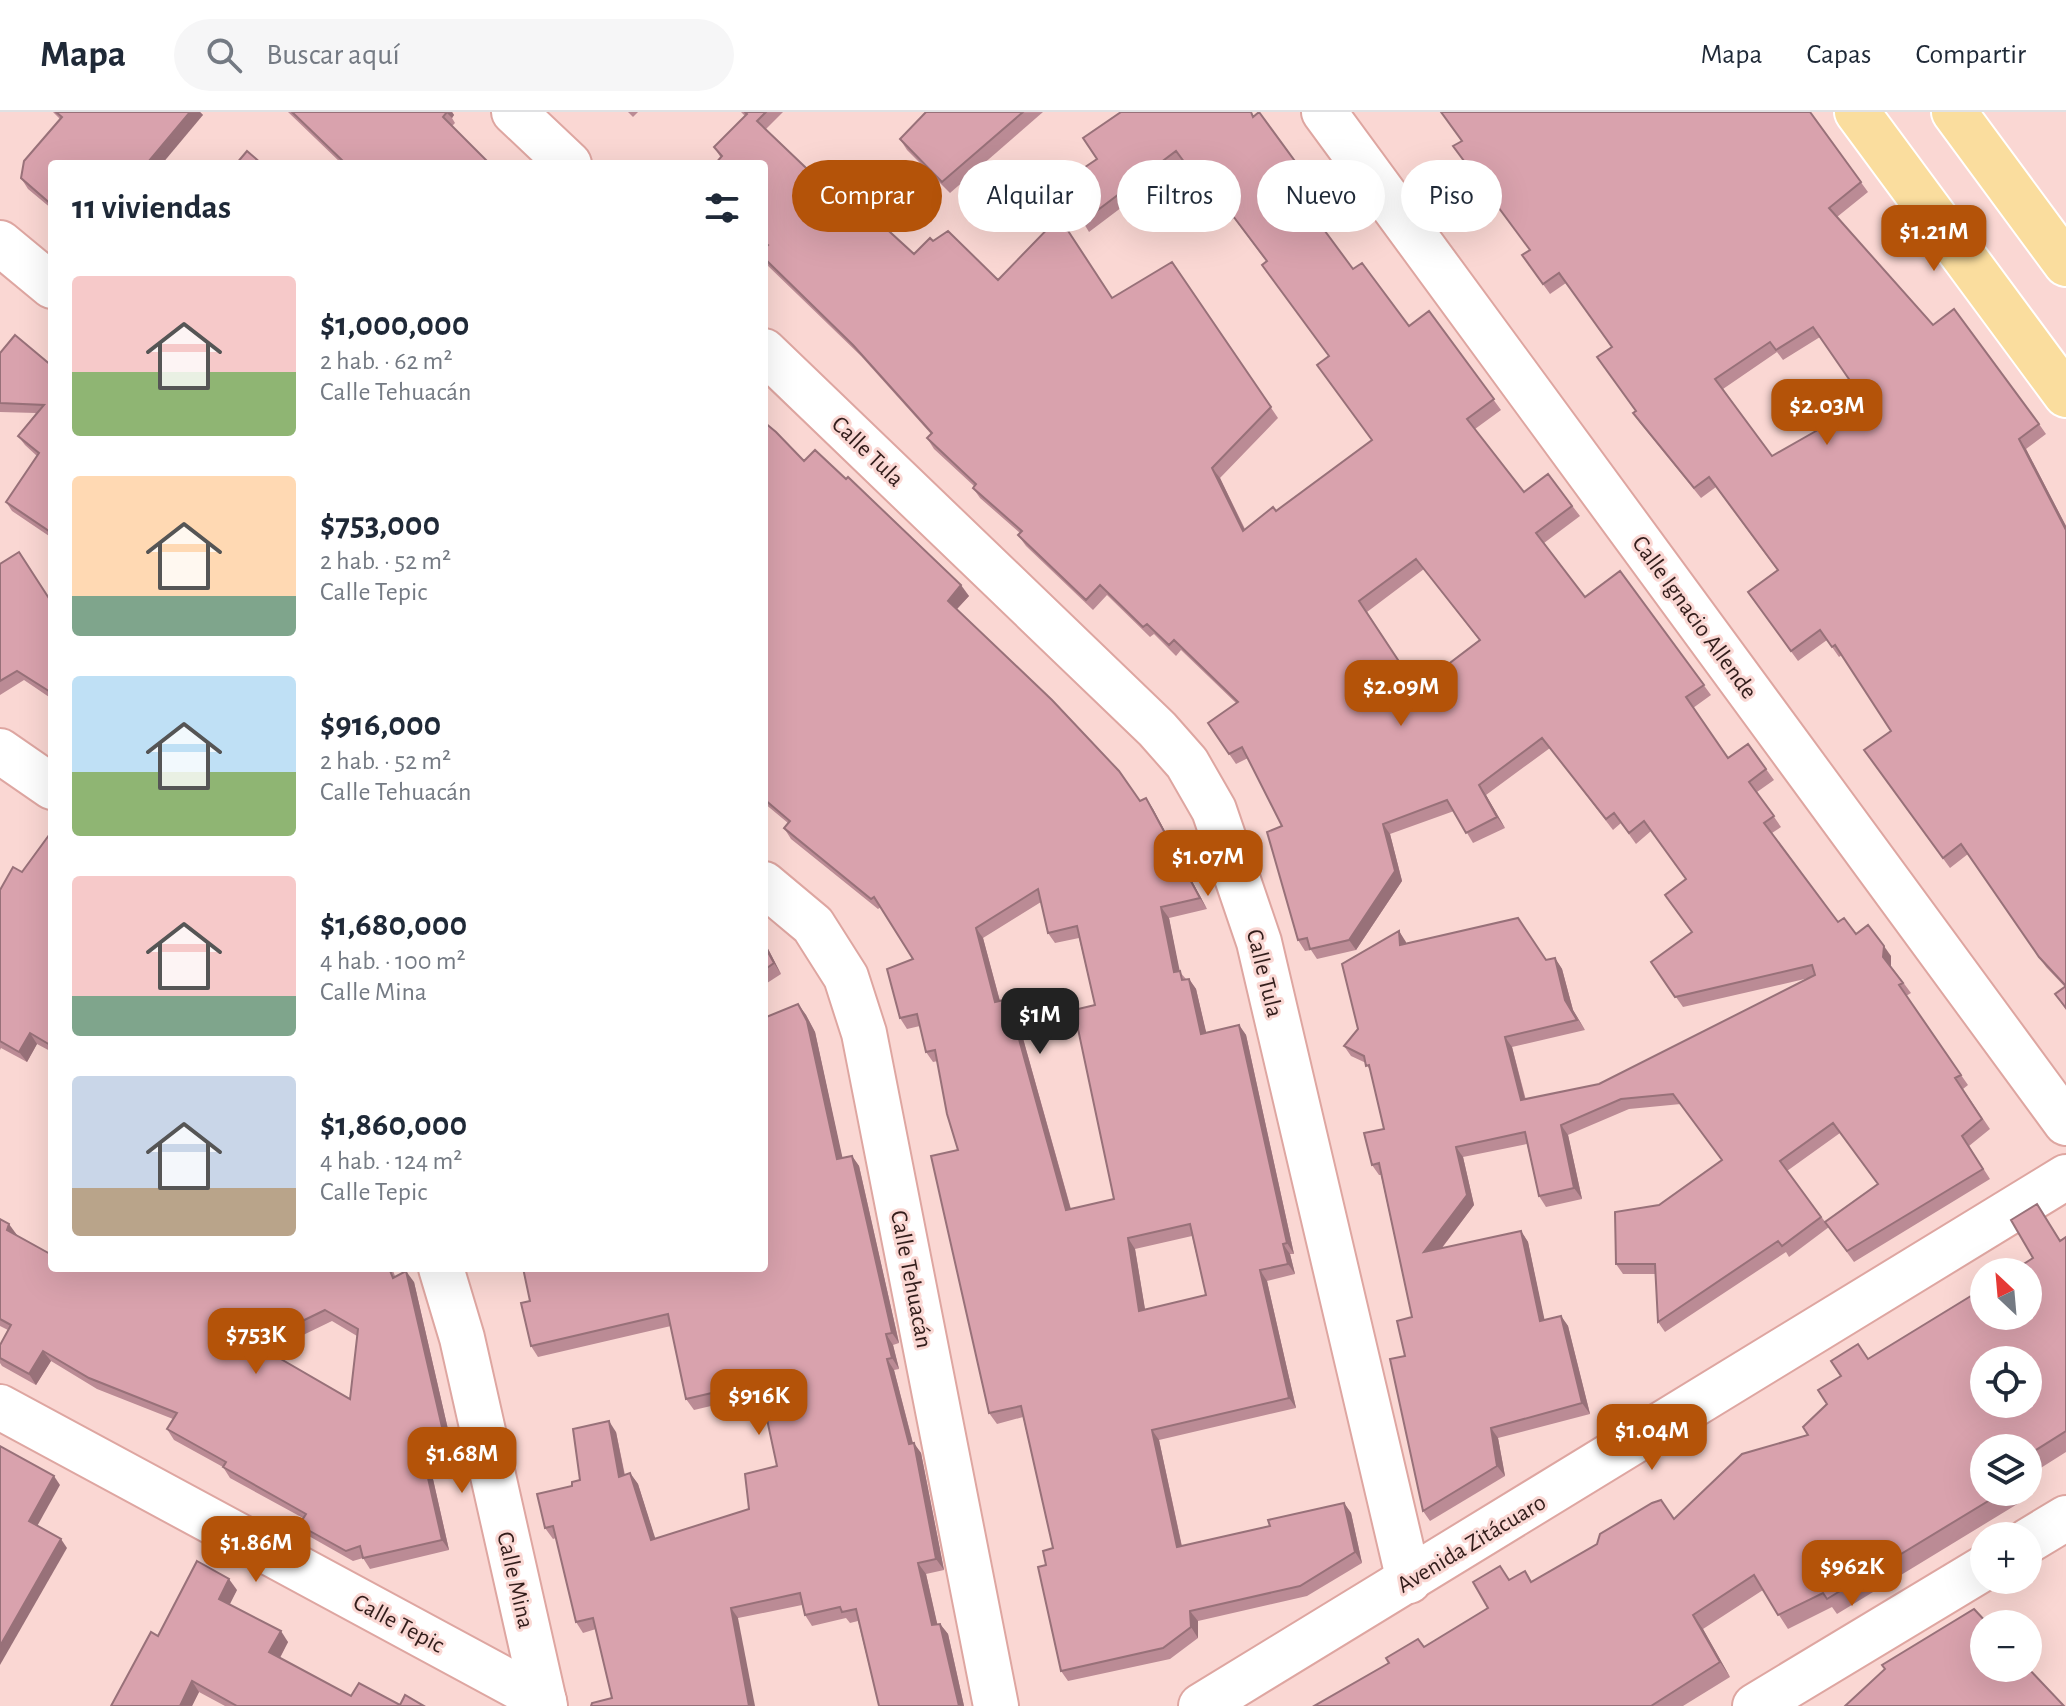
<!DOCTYPE html>
<html lang="es">
<head>
<meta charset="utf-8">
<style>
  :root { --surface:#fff; --page:#f6f6f7; --text:#1f2937; --muted:#747a83; --line:#e0e1e3; --accent:#b45309 }
  body { margin:0; font-family:"Alegreya Sans",sans-serif; background:var(--page); color:var(--text); height:100vh; display:flex; flex-direction:column; font-size:30px; white-space:nowrap }
  * { box-sizing:border-box; margin:0 }
  p { font-size:26px; color:var(--muted) }
  .icon { flex:none; width:44px; height:44px; fill:none; stroke:currentColor; stroke-width:2; stroke-linecap:round; stroke-linejoin:round }
  .map { position:relative; flex:1; overflow:hidden }
  .details { position:absolute; left:48px; top:48px; width:720px; height:1112px; display:flex; flex-direction:column; background:var(--surface); border-radius:8px; box-shadow:0 8px 32px #0002 }
  .details>* { flex:none }
  .banner { position:absolute; left:792px; top:48px; width:760px; height:72px; display:flex; gap:16px }
  .needle { width:52px; rotate:334deg }
  .buttons { position:absolute; left:1970px; top:1146px; display:grid; gap:16px }
  .buttons a { display:grid; place-items:center; width:72px; height:72px; border-radius:50%; background:var(--surface); box-shadow:0 8px 32px #0002; font-size:40px }
  .price { position:absolute; translate:-50% -68px; padding:0 18px; border-radius:16px; background:var(--accent); color:#fff; font-size:26px; line-height:52px; filter:drop-shadow(0 2px 4px #0008) }
  .price::after { content:''; position:absolute; left:50%; top:48px; width:24px; height:18px; margin-left:-12px; background:inherit; clip-path:polygon(0 0,100% 0,50% 100%) }
  .price.active { background:#222; color:#fff }
  ul { padding:0; list-style:none }
  li { display:flex; align-items:center; gap:24px; height:200px; padding:0 24px }
  li span { display:grid; place-items:center; flex:none; width:224px; height:160px; border-radius:8px; color:#555 }
  li>.icon { margin-inline-start:auto }
  span .icon { width:96px; height:96px; fill:#fffc; stroke-width:1 }
  li b { font-size:34px }
  h2 { display:flex; justify-content:space-between; align-items:center; height:96px; padding:0 24px; font-size:34px }
  .pill { padding:0 28px; border-radius:36px; background:var(--surface); box-shadow:0 8px 32px #0002; font-size:28px; line-height:72px }
  .pill.active { background:var(--accent); color:#fff }
  header { display:flex; align-items:center; gap:48px; box-sizing:border-box; height:112px; padding:0 40px; background:var(--surface); border-bottom:2px solid var(--line) }
  header strong { font-size:38px }
  nav { display:flex; gap:44px; margin-inline-start:auto; font-size:28px }
  .search { width:560px; height:72px; background:var(--page); display:flex; align-items:center; gap:20px; box-sizing:border-box; padding:0 28px; border-radius:44px; color:var(--muted); font-size:30px }
  .map>svg:first-child { display:block }
</style>
</head>
<body>
<header>
<strong>Mapa</strong>
<div class="search"><svg class="icon" aria-label="search" viewBox="0 0 24 24"><circle cx="10" cy="10" r="6"/><path d="M15 15l6 6"/></svg>Buscar aquí</div>
<nav><a>Mapa</a><a>Capas</a><a>Compartir</a></nav>
</header>
<div class="map">
<svg width="2066" height="1594" viewBox="0 0 2066 1594">
  <rect width="100%" height="100%" fill="#fad7d3"/>
  <g fill="none" stroke-linecap="round" stroke-linejoin="round">
    <defs>
      <g id="minor">
        <polyline points="514,0 569,52"/>
        <polyline points="1324,0 2066,1011"/>
        <polyline points="0,131 52,174"/>
        <polyline points="764,239 1157,617 1187,651 1214,698 1259,830 1409,1469"/>
        <polyline points="0,639 52,675"/>
        <polyline points="764,772 813,813 846,865 864,921 996,1594"/>
        <polyline points="441,1156 462,1226 545,1594"/>
        <polyline points="0,1295 544,1589"/>
        <polyline points="2028,1429 2066,1406"/>
        <polyline points="1201,1594 2066,1065"/>
        <polyline points="1755,1594 1984,1456"/>
      </g>
      <g id="major">
        <polyline points="1857,0 2066,283"/>
        <polyline points="1954,0 2066,152"/>
      </g>
    </defs>
    <use href="#minor" stroke="#dea6a1" stroke-width="48"/>
    <use href="#major" stroke="#fff" stroke-width="48"/>
    <use href="#minor" stroke="#fff" stroke-width="44"/>
    <use href="#major" stroke="#fadd9e" stroke-width="44"/>
  </g>
  <g fill="#bb8b95" fill-rule="evenodd">
    <polygon points="53,0 200,0 203,3 52,52 52,97 28,77 21,66 60,7"/>
    <polygon points="288,0 452,0 454,3 452,6 455,11 452,14 490,52 342,52"/>
    <polygon points="628,0 638,0 633,5"/>
    <path d="M741,0h42l-17,17 59,57 89,68 19,-13 65,39 115,18 59,-36 106,156 -58,60 25,51 31,-18 96,-71 -43,-83 -63,-96 -32,-43 -6,5 -45,-62 -94,71 -29,-48 195,-69 4,-3 67,92 -14,10 41,55 56,57 20,-15 72,99 -26,19 49,63 24,-18 32,42 -36,27 41,54 35,-26 91,124 -18,13 35,50 20,-14 26,36 -17,12 24,35 -9,6 66,89 53,34v10l20,27 -5,3 62,89 -5,4 27,40 -21,17 21,33 -136,83 -29,-40 53,-38 -38,-51 -53,38 42,56 -40,30 -3,-5 -121,80 -7,-10 -2,-48h-33l-7,-10 43,-59 63,-45 -41,-56 -52,5 -61,26 14,64 -36,8 -7,-11 -12,-52 -64,13 11,48 -32,43 79,-17 7,11 16,78 17,-4 7,10 22,88 -92,24 7,38 -75,45 -7,-10 -18,-155 7,-39 -31,-142h-2l-7,-10 12,-36 -13,-57 -5,-9 -15,-7 -7,-10 14,-17 41,-98 7,13 141,16 8,-2 7,11 11,41 12,20 -73,17 14,53 73,-16 210,-106 -126,29 -32,-45 41,-30 -6,-53 -35,-48 -15,13 -15,-21 -8,7 -63,-82 -64,47 19,33 -32,15 -19,-32 -64,23 12,47 -46,69 -39,9 -6,-9 -6,1 -7,-11 -16,-114 -34,-68 -12,6 -28,-41 28,-20 -55,-53 -5,6 -22,-22 -4,3 -43,-42 -14,15 -67,-64 -8,-11 2,-2 -40,-35 -7,-10 1,-2 -40,-37 -7,-11 4,-4 -70,-78 -95,-92 -2,-4v-11l2,-2 -2,-2v-81l-43,-6 -7,-11 31,-31zM1424,457l55,71 -53,41h-14l-45,-69z"/>
    <polygon points="926,0 1043,0 950,81 907,38 900,27"/>
    <path d="M1810,0l58,80 -31,25 96,108 106,99 7,10 -20,15 40,77v484l-11,-16 10,-7 -19,-20 -78,-113 -18,14 -86,-118 27,-19 -49,-76 -3,2 -12,-17 -29,21 -50,-69 29,-22 -61,-83 -15,11 -61,-75 -7,-10 2,-2 -23,-64 -46,-64 -16,11 -28,-39 7,-5zM1820,225l42,61 -39,29 -51,29 -49,-67 54,-37 6,8z"/>
    <polygon points="0,241 52,254 52,426 12,399 6,390 37,344 25,333 18,324 36,301 0,300"/>
    <path d="M764,310l40,39 165,135 -12,13 183,192 6,-3 7,11 54,100 -38,9 10,53 7,8h3l7,10 10,44 33,-8 7,10 48,219h-4l5,20 -28,7 29,127 -137,32 23,106 88,-20 74,-23 7,10 11,50 -55,33 -109,25v17l-28,21 -102,22 -7,-10 -15,-106 7,-17 -30,-131 -26,7 -8,-11 -31,-263 -20,-89 -5,1 -7,-10 -6,-26 -13,3 -7,-11 13,-59 -32,-52 -3,2 -87,-70 -7,-11 4,-5 -24,-20zM1041,790l7,31 7,10 24,-5 16,67 19,194 -43,10 -56,-199 -7,-11 -8,2 -17,-63zM1192,1124l14,59 -61,15 -10,-61z"/>
    <polygon points="0,452 52,490 52,587 24,568 0,583"/>
    <polygon points="52,719 52,940 37,932 27,950 1,936 0,938 0,778 22,760"/>
    <polygon points="764,829 781,862 764,873"/>
    <polygon points="798,892 806,903 815,920 842,1046 852,1044 859,1054 899,1231 893,1233 899,1257 894,1258 913,1331 921,1341 944,1458 926,1462 937,1512 940,1512 948,1522 964,1594 879,1594 858,1509 850,1511 846,1506 812,1514 805,1503 802,1493 738,1506 612,1586 596,1517 583,1521 576,1510 556,1426 553,1427 545,1416 572,1374 580,1368 616,1320 625,1363 630,1361 638,1372 655,1427 749,1397 777,1354 762,1282 694,1298 686,1287 671,1214 538,1245 531,1234 530,1189 764,1156"/>
    <polygon points="2037,1092 2060,1128 2066,1125 2066,1340 2028,1364 2028,1336 1984,1336 1984,1380 2018,1380 2024,1388 1837,1502 1832,1495 1788,1517 1763,1478 1703,1517 1730,1565 1683,1594 1314,1594 1424,1535 1488,1496 1510,1468 1525,1459 1532,1470 1674,1407 1808,1323 1827,1292 1869,1247 2033,1146"/>
    <path d="M0,1107l52,49h340l3,8 19,6 39,169 -25,6 21,93 -79,19 -7,-11 -10,3 -46,-26 -8,-10 4,-7 -73,-40 -7,-11 -49,-27 -7,-11 6,-10 -76,-30 -46,-28 -15,24 -34,-19 -2,-3v-18l8,-15 -8,-4zM332,1209l25,15 -7,63 -82,-47z"/>
    <polygon points="237,1478 229,1492 288,1530 280,1546 351,1584 400,1593 424,1594 225,1594 199,1580 192,1594 111,1594 158,1524"/>
  </g>
  <g fill="#987179">
    <polygon points="190,0 200,0 203,3 162,52 150,52 149,49"/>
    <polygon points="446,0 452,0 454,3 452,6"/>
    <polygon points="2019,327 2026,337 2066,414 2066,418"/>
    <polygon points="1212,356 1220,366 1250,429 1243,419"/>
    <polygon points="961,473 969,484 955,499 948,489"/>
    <polygon points="1479,673 1486,683 1505,716 1497,705"/>
    <polygon points="1146,686 1153,697 1207,797 1200,786"/>
    <polygon points="1383,712 1390,722 1402,769 1356,838 1349,828"/>
    <polygon points="1161,795 1169,806 1182,870 1174,860"/>
    <polygon points="976,816 983,826 1003,901 995,890"/>
    <polygon points="1399,819 1406,830 1407,844 1400,833"/>
    <polygon points="764,829 781,862 774,851 764,833"/>
    <polygon points="1884,834 1891,844 1891,856 1883,845"/>
    <polygon points="1555,846 1562,857 1573,898 1585,918 1565,888"/>
    <polygon points="1189,867 1196,877 1209,932 1201,922"/>
    <polygon points="1008,887 1015,898 1074,1109 1066,1098"/>
    <polygon points="798,892 806,903 815,920 845,1057 837,1047"/>
    <polygon points="1239,913 1246,923 1294,1142 1287,1131"/>
    <polygon points="30,921 37,932 27,950 19,940"/>
    <polygon points="1505,925 1512,935 1528,999 1521,988"/>
    <polygon points="1561,1013 1568,1023 1582,1087 1574,1076"/>
    <polygon points="1456,1035 1463,1045 1474,1093 1431,1150 1424,1140"/>
    <polygon points="852,1044 859,1054 899,1231 892,1221"/>
    <polygon points="9,1112 17,1123 7,1118"/>
    <polygon points="1521,1119 1528,1130 1547,1219 1540,1209"/>
    <polygon points="1128,1126 1135,1137 1147,1209 1139,1199"/>
    <polygon points="1283,1132 1290,1142 1295,1162 1288,1152"/>
    <polygon points="1260,1158 1267,1169 1296,1296 1289,1286"/>
    <polygon points="406,1159 414,1170 453,1339 445,1328"/>
    <polygon points="1561,1204 1568,1214 1590,1302 1582,1291"/>
    <polygon points="886,1222 893,1233 899,1257 892,1246"/>
    <polygon points="43,1239 51,1249 36,1273 29,1262"/>
    <polygon points="887,1247 894,1258 915,1340 914,1331 921,1341 944,1458 936,1447"/>
    <polygon points="609,1309 616,1320 627,1376 619,1365"/>
    <polygon points="1491,1316 1498,1326 1505,1364 1497,1354"/>
    <polygon points="1152,1318 1159,1328 1184,1445 1177,1435"/>
    <polygon points="421,1335 428,1345 449,1438 442,1428"/>
    <polygon points="630,1361 638,1372 659,1438 651,1428"/>
    <polygon points="54,1364 60,1373 35,1418 29,1409"/>
    <polygon points="1344,1391 1351,1401 1362,1451 1355,1440"/>
    <polygon points="61,1427 67,1436 0,1553 0,1534"/>
    <polygon points="918,1451 926,1462 940,1524 932,1513"/>
    <polygon points="229,1467 237,1478 227,1498 219,1487"/>
    <polygon points="731,1496 738,1506 755,1594 749,1594"/>
    <polygon points="1190,1499 1198,1509 1198,1526 1191,1515"/>
    <polygon points="1693,1503 1703,1517 1730,1565 1720,1550"/>
    <polygon points="940,1512 948,1522 964,1594 959,1594"/>
    <polygon points="281,1519 288,1530 277,1551 269,1540"/>
    <polygon points="192,1569 199,1580 192,1594 180,1594"/>
  </g>
  <g fill="#d9a2ad" stroke="#987179" stroke-width="2" fill-rule="evenodd">
    <polygon points="56,0 190,0 149,49 152,52 52,52 52,93 21,66 24,49 62,5"/>
    <polygon points="292,0 447,0 443,5 490,52 346,52"/>
    <path d="M745,0h21l-9,9 68,65 7,-7 82,75 16,-16 3,3 15,-10 50,49 61,-63 53,81 60,-36 99,145 -59,61 31,63 30,-24 3,4 96,-71 -55,-75 12,-9 -67,-91 5,-4 -40,-53 -6,4 -45,-61 -94,71 -22,-38 37,-25 -14,-21 38,-26h130l2,5 6,-5 60,82 -14,10 48,65 9,-6 47,63 20,-15 65,88 -27,20 57,73 24,-18 24,32 -36,27 49,64 35,-26 84,114 -18,12 42,61 20,-14 18,25 -17,13 25,34 -10,7 74,99 6,-4 12,16 12,-9 16,21 -1,11 20,26 -4,2 62,90 -6,3 27,41 -20,17 21,33 -136,82 -22,-29 53,-38 -45,-61 -53,38 41,56 -39,29 -4,-5 -120,81 -3,-58h-39l-1,-52 44,-7 63,-45 -49,-66 -52,5 -60,26 13,63 -35,8 -14,-64 -69,15 11,48 -43,57 97,-21 19,90 21,-5 21,87 -91,25 6,38 -74,45 -33,-152 15,-3 -8,-35 15,-4 -33,-154 -7,2 -8,-32 20,-4 -15,-64 -3,1 -2,-10 -20,-10 14,-17 -16,-65 57,-33 1,14 118,-27 28,42 9,-2 10,42 12,20 -72,17 16,63 78,-16 216,-109 -3,-10 -137,32 -24,-35 41,-30 -27,-37 21,-16 -42,-58 -15,12 -15,-20 -8,6 -64,-81 -63,47 18,32 -31,16 -19,-33 -64,24 12,47 -46,69 -39,9 -3,-11 -9,2 -31,-108 15,-6 -40,-79 -13,7 -21,-31 30,-21 -64,-62 -5,5 -22,-21 -4,3 -43,-42 -14,15 -68,-65 4,-4 -49,-43 3,-4 -49,-46 5,-5 -79,-88 -89,-87v-9l4,-4 -4,-3v-78h-49l7,-8 -8,-9 33,-33zM1416,447l64,81 -54,41 -5,-7 -9,7 -53,-80z"/>
    <polygon points="926,0 1023,0 942,70 900,27"/>
    <path d="M1441,0h369l51,70 -32,26 104,117 21,-16 85,115 -20,15 47,91v456l-27,-29 -78,-113 -18,14 -79,-108 27,-19 -56,-86 -3,2 -12,-17 -29,21 -43,-59 30,-22 -69,-93 -15,11 -61,-75 3,-2 -39,-54 15,-10 -53,-74 -16,11 -21,-29 8,-5 -77,-104 9,-5zM1813,215l49,71 -39,29 -51,29 -57,-77 55,-37 6,8z"/>
    <polygon points="247,39 262,52 236,52"/>
    <polygon points="15,223 52,254 52,421 6,390 39,341 18,324 44,293 0,291 0,241"/>
    <path d="M764,310l12,10 28,29 11,-11 31,29 2,-2 113,108 -13,16 104,99 67,71 21,30 6,-3 54,100 -39,9 13,65 6,-1 2,9 7,-1 12,55 38,-9 48,218 -4,1 5,20 -28,6 29,128 -137,32 25,117 93,-21 -2,-6 76,-17 11,49 -55,34 -110,25 1,16 -28,21 -102,23 -23,-104 8,-2 -3,-14 10,-3 -32,-142 -32,7 -58,-257 27,-6 -11,-36 -12,-64 -9,2 -9,-38 -17,4 -13,-49 26,-10 -39,-62 -3,2 -87,-71 6,-7 -26,-22zM1038,777l10,44 29,-7 18,79 -21,5 40,189 -48,11 -58,-211 -13,3 -19,-74zM1190,1112l16,71 -67,16 -11,-73z"/>
    <polygon points="19,440 52,491 52,581 17,559 0,569 0,452"/>
    <polygon points="52,719 52,934 30,921 19,940 0,929 0,778 13,755 22,760"/>
    <polygon points="764,833 774,851 764,858"/>
    <polygon points="2066,874 2066,896 2055,882"/>
    <polygon points="798,892 807,909 837,1047 852,1044 892,1221 886,1222 892,1246 887,1247 909,1332 914,1331 936,1447 918,1451 932,1513 940,1512 959,1594 879,1594 856,1497 842,1500 840,1495 805,1503 800,1481 731,1496 749,1594 591,1594 592,1591 612,1586 593,1506 576,1510 553,1414 545,1416 537,1382 572,1374 572,1370 580,1368 573,1317 609,1309 619,1365 630,1361 651,1428 749,1397 745,1362 777,1354 759,1270 686,1287 668,1202 531,1234 521,1191 530,1189 523,1156 764,1156 764,906"/>
    <path d="M2037,1092l23,37 6,-4v194l-38,24v-7h-44v44h19l-176,107 -4,-6 -45,22 -24,-40 -61,40 27,47 -69,44h-337l75,-43 -3,-5 32,-19 6,8 64,-39 -15,-26 27,-16 9,14 16,-9 6,11 66,-38 3,-10 52,-31 9,-3 13,19 68,-65 66,-19 -5,-8 24,-23 -9,-14 23,-14 -10,-15 27,-17 10,15 116,-71v28h44v-44h-17l22,-14 -22,-38zM1984,1248h44v44h-44z"/>
    <path d="M0,1107l9,5 -2,6 45,25v13h337l4,10 13,-7 39,169 -24,7 21,93 -79,18 -3,-12 -14,5 -47,-26 7,-11 -83,-47 3,-5 -59,-33 10,-16 -88,-35 -46,-27 -14,23 -29,-16v-13l11,-20 -11,-6zM325,1198l33,19 -8,70 -95,-55z"/>
    <polygon points="0,1334 54,1364 29,1409 61,1427 0,1534"/>
    <polygon points="197,1449 229,1467 219,1487 281,1519 269,1540 351,1584 359,1571 400,1593 405,1583 424,1594 237,1594 192,1569 180,1594 111,1594 151,1520 158,1524"/>
    <polygon points="1974,1497 1988,1512 1984,1512 1984,1556 2028,1556 2064,1594 1845,1594 1885,1557 1882,1553"/>
  </g>
  <g text-anchor="middle" stroke-width="6" stroke-linejoin="round" paint-order="stroke">
    <g font-size="24" fill="#321d1b" stroke="#fad7d3">
      <text transform="translate(868 339) rotate(44)" y="8">Calle Tula</text>
      <text transform="translate(1695 505) rotate(54)" y="8">Calle Ignacio Allende</text>
      <text transform="translate(1265 861) rotate(76)" y="8">Calle Tula</text>
      <text transform="translate(912 1167) rotate(79)" y="8">Calle Tehuacán</text>
      <text transform="translate(1471 1431) rotate(-31)" y="8">Avenida Zitácuaro</text>
      <text transform="translate(516 1468) rotate(77)" y="8">Calle Mina</text>
      <text transform="translate(399 1511) rotate(28)" y="8">Calle Tepic</text>
    </g>
  </g>
</svg>
<div class="buttons">
<a><svg class="needle" viewBox="-14 -14 28 28"><path d="M0-13l5 13h-10z" fill="#e53935"/><path d="M0 13l5-13h-10z" fill="#747a83"/></svg></a>
<a><svg class="icon" aria-label="locate" viewBox="0 0 24 24"><circle cx="12" cy="12" r="6"/><path d="M12 2v4M12 18v4M2 12h4M18 12h4"/></svg></a>
<a><svg class="icon" aria-label="layers" viewBox="0 0 24 24"><path d="M12 4l9 5-9 5-9-5zM3 14l9 5 9-5"/></svg></a>
<a>+</a>
<a>−</a>
</div>
<b class="price" style="left:1934px;top:161px">$1.21M</b>
<b class="price" style="left:1827px;top:335px">$2.03M</b>
<b class="price" style="left:1401px;top:616px">$2.09M</b>
<b class="price" style="left:1208px;top:786px">$1.07M</b>
<b class="price active" style="left:1040px;top:944px">$1M</b>
<b class="price" style="left:256px;top:1264px">$753K</b>
<b class="price" style="left:759px;top:1325px">$916K</b>
<b class="price" style="left:1652px;top:1360px">$1.04M</b>
<b class="price" style="left:462px;top:1383px">$1.68M</b>
<b class="price" style="left:256px;top:1472px">$1.86M</b>
<b class="price" style="left:1852px;top:1496px">$962K</b>
<div class="banner">
<a class="pill active">Comprar</a>
<a class="pill">Alquilar</a>
<a class="pill">Filtros</a>
<a class="pill">Nuevo</a>
<a class="pill">Piso</a>
</div>
<section class="details">
<h2>11 viviendas<svg class="icon" aria-label="filters" viewBox="0 0 24 24"><path d="M4 7h16M4 17h16"/><circle cx="9" cy="7" r="2"/><circle cx="15" cy="17" r="2"/></svg></h2>
<ul>
<li><span style="background:linear-gradient(#f6c9c9 60%,#8fb573 0)"><svg class="icon" aria-label="home" viewBox="0 0 24 24"><path d="M3 11l9-7 9 7M6 9v11h12V9"/></svg></span><div><b>$1,000,000</b><p>2 hab. · 62 m²</p><p>Calle Tehuacán</p></div></li>
<li><span style="background:linear-gradient(#ffd9b3 75%,#7fa58c 0)"><svg class="icon" aria-label="home" viewBox="0 0 24 24"><path d="M3 11l9-7 9 7M6 9v11h12V9"/></svg></span><div><b>$753,000</b><p>2 hab. · 52 m²</p><p>Calle Tepic</p></div></li>
<li><span style="background:linear-gradient(#bfe0f5 60%,#8fb573 0)"><svg class="icon" aria-label="home" viewBox="0 0 24 24"><path d="M3 11l9-7 9 7M6 9v11h12V9"/></svg></span><div><b>$916,000</b><p>2 hab. · 52 m²</p><p>Calle Tehuacán</p></div></li>
<li><span style="background:linear-gradient(#f6c9c9 75%,#7fa58c 0)"><svg class="icon" aria-label="home" viewBox="0 0 24 24"><path d="M3 11l9-7 9 7M6 9v11h12V9"/></svg></span><div><b>$1,680,000</b><p>4 hab. · 100 m²</p><p>Calle Mina</p></div></li>
<li><span style="background:linear-gradient(#c9d6e8 70%,#b9a48a 0)"><svg class="icon" aria-label="home" viewBox="0 0 24 24"><path d="M3 11l9-7 9 7M6 9v11h12V9"/></svg></span><div><b>$1,860,000</b><p>4 hab. · 124 m²</p><p>Calle Tepic</p></div></li>
</ul>
</section>
</div>
</body>
</html>
